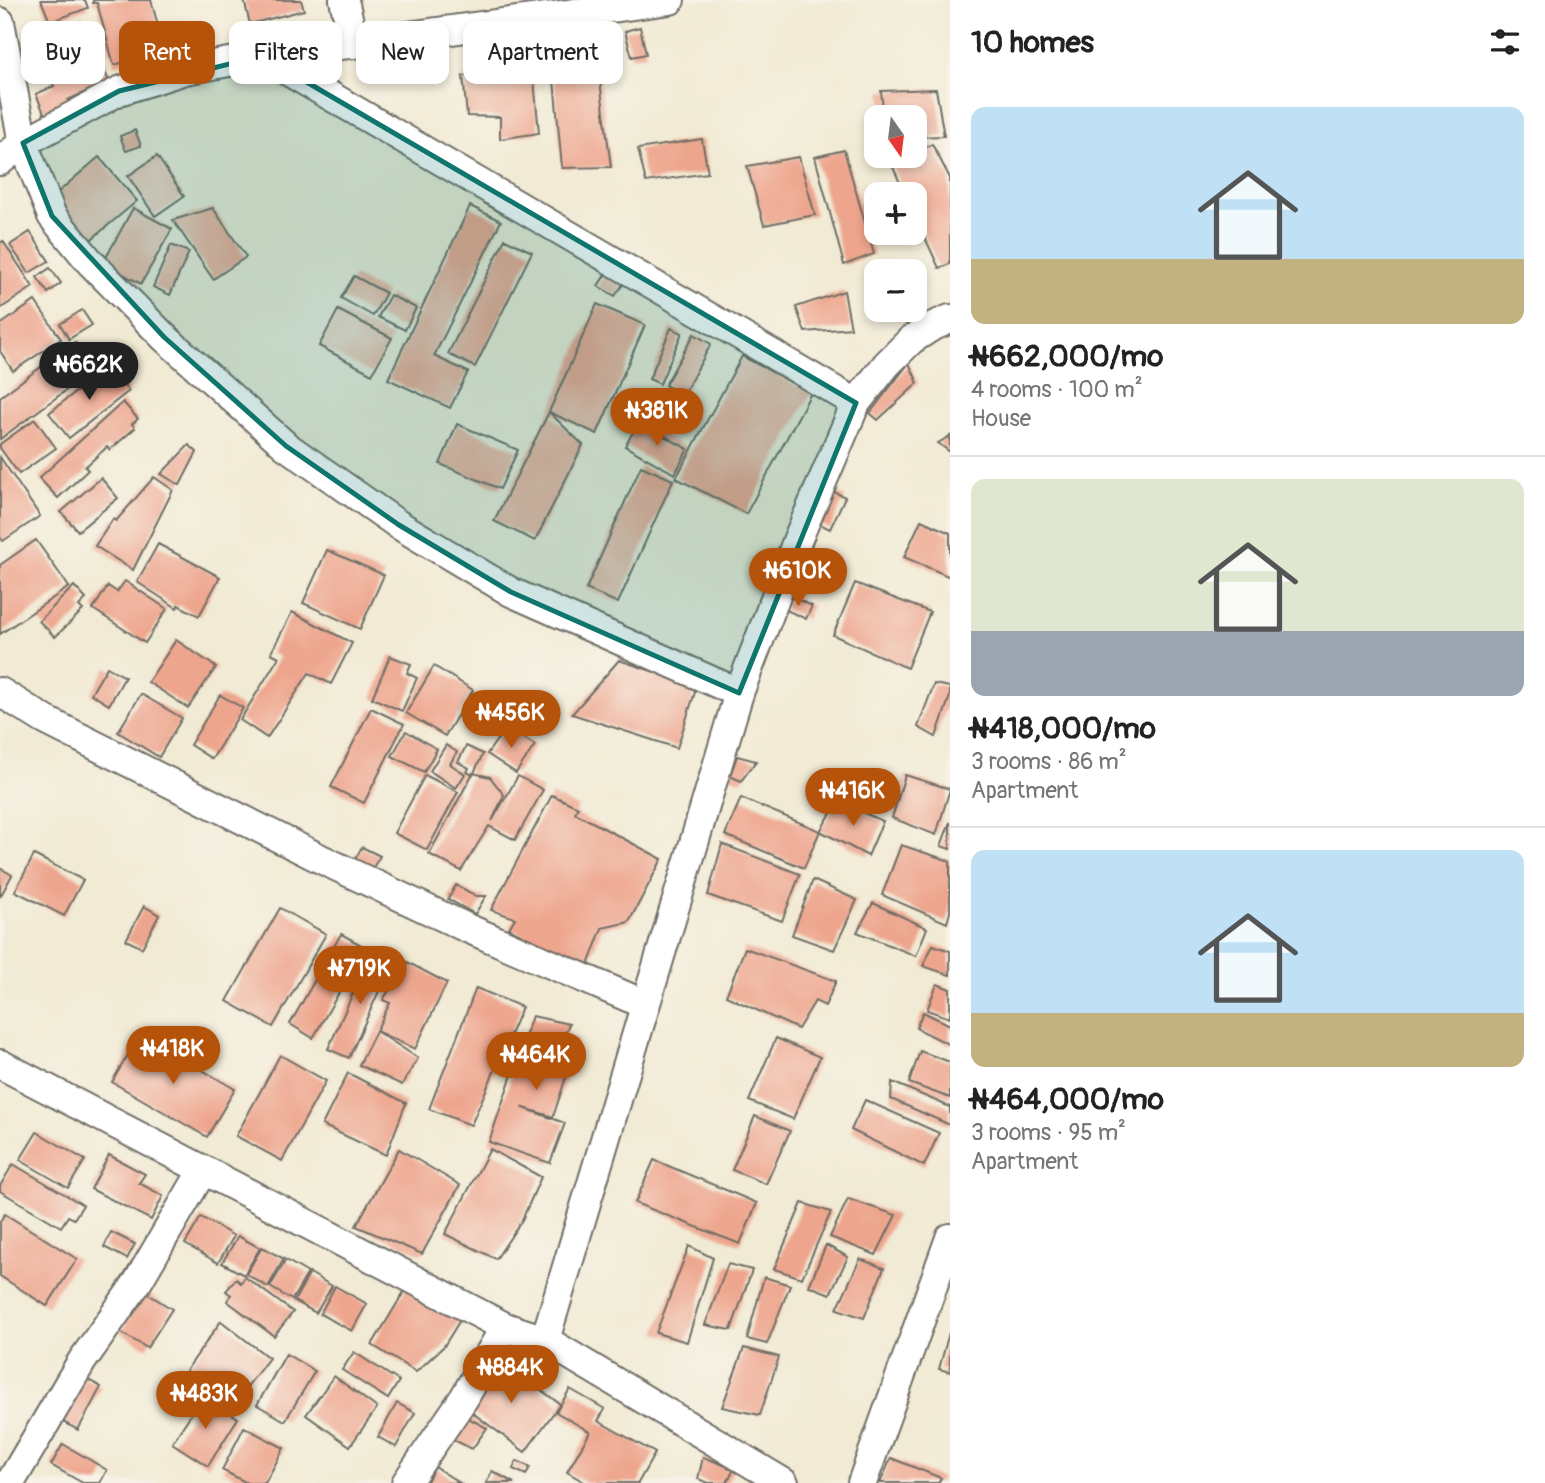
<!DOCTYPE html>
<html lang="en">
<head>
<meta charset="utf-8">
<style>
  :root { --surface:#fff; --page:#f2f2f2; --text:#222; --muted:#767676; --line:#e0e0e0; --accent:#b45309 }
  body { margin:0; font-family:Pangolin,sans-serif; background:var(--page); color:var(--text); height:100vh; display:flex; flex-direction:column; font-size:26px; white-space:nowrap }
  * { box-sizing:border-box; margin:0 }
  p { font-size:23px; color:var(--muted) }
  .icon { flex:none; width:38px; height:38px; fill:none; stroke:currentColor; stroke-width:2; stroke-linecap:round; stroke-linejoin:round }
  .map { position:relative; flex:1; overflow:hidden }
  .panel { display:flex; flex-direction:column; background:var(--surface); width:595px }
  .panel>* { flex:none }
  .banner { position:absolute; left:21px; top:21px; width:665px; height:63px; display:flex; gap:14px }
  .needle { width:46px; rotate:166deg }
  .controls { position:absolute; left:864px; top:105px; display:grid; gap:14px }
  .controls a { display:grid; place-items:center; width:63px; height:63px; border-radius:14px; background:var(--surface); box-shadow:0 4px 10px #0003; font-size:35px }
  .price { position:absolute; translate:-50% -60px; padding:0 16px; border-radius:24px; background:var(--accent); color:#fff; font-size:23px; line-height:46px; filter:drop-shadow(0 2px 4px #0008) }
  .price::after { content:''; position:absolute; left:50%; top:42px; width:21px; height:16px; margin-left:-10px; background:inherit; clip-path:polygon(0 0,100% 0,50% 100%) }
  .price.current { background:#222; color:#fff }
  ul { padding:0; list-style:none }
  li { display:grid; align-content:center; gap:14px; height:371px; padding:0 21px }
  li+li { border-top:2px solid var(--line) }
  li span { display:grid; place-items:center; height:217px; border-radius:14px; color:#555 }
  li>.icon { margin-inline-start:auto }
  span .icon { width:126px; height:126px; fill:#fffc; stroke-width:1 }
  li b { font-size:30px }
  h2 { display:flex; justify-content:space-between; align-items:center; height:84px; padding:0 21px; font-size:30px }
  .pill { padding:0 24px; border-radius:14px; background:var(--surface); box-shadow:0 4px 10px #0003; font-size:24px; line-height:63px }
  .pill.current { background:var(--accent); color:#fff }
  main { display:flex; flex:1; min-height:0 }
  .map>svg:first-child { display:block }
</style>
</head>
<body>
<main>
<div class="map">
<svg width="950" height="1483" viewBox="0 0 950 1483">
  <rect width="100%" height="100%" fill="#f7f3e8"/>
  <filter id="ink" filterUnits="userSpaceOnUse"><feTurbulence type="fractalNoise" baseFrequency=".0143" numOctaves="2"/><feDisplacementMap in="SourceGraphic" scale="14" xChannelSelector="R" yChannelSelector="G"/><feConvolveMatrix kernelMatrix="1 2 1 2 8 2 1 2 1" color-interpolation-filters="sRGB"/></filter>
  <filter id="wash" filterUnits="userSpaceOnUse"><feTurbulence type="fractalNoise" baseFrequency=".00686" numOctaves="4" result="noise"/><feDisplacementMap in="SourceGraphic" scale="28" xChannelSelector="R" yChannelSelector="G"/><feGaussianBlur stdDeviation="1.57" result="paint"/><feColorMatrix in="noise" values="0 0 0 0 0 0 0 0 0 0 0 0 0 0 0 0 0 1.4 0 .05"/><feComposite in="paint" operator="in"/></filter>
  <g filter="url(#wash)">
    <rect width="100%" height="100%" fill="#f1ead4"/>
    <g id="blocks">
      <g fill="#eea58d">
        <polygon points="41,0 85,0 88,8 50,22"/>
        <polygon points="93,0 151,0 165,51 114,65 97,3 93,3"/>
        <polygon points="244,0 301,0 304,10 250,24"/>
        <polygon points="81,21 109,81 68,100 71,106 46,118 36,94 54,86 34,42"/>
        <polygon points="640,27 646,54 632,57 625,31"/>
        <polygon points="598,65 611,167 562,168 553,69"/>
        <polygon points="533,69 539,133 500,139 500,117 467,116 463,76"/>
        <polygon points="936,89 944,136 915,137 915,117 884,117 881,91"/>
        <polygon points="135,130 141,146 126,151 120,136"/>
        <polygon points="702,139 708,173 646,182 638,149"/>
        <polygon points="932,144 950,178 950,264 939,268 915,216 915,194 905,194 892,165 910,156 915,156 915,153"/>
        <polygon points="844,150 874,254 844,265 815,157"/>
        <polygon points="157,156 184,196 155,216 128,176"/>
        <polygon points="99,157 137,201 87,243 50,199"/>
        <polygon points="799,157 815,215 764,225 747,166"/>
        <polygon points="470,206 501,221 434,356 468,372 450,408 388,379"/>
        <polygon points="133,208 172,229 141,284 103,263"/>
        <polygon points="213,208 246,257 213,279 173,220"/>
        <polygon points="30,232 49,261 29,273 10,245"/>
        <polygon points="505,239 532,252 475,367 448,354"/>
        <polygon points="3,241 33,287 0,309 0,243"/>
        <polygon points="171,245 189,252 170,295 153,287"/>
        <polygon points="50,268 61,283 48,293 37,277"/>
        <polygon points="609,269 626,280 615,296 598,286"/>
        <polygon points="354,276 386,293 373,316 341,298"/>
        <polygon points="844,291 851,328 805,332 796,307"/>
        <polygon points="390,295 416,308 405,330 378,317"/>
        <polygon points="35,301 61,339 13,371 0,351 0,325"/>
        <polygon points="597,304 645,325 597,434 549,412 583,445 535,541 494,521 549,412"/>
        <polygon points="82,310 92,325 69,339 60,324"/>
        <polygon points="338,310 392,338 372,374 319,346"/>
        <polygon points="671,328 682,333 660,384 649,379"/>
        <polygon points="694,334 711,344 683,395 665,385"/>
        <polygon points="75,342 95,369 0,439 0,397"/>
        <polygon points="742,356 811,393 746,514 676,478"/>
        <polygon points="909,363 918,383 878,420 870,413"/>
        <polygon points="109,366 129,391 69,438 49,413"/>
        <polygon points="123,402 138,419 132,424 135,428 110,450 107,447 85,467 88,470 58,498 39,478"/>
        <polygon points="35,419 56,448 19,474 0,448 0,444"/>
        <polygon points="639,422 688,449 675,474 625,446"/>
        <polygon points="457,424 518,450 500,489 440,464"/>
        <polygon points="950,436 950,452 938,443"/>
        <polygon points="189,445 197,452 180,485 161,474"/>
        <polygon points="0,457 40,516 3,541 0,537"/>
        <polygon points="641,466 673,480 618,603 586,589"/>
        <polygon points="154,477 173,490 133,570 95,546 113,519 116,521"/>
        <polygon points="101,478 118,498 78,531 61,512"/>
        <polygon points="828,489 845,497 830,529 813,521"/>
        <polygon points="921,520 950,533 950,577 904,557"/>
        <polygon points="36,540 69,587 0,634 0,565"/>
        <polygon points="158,544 220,577 199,616 178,605 177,608 137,582"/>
        <polygon points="327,550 384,575 360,629 303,603"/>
        <polygon points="789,569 806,573 800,594 783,589"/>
        <polygon points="125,581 167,609 145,643 93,609 108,586 117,592"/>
        <polygon points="855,583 930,612 907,668 833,635"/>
        <polygon points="74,586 86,599 79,606 83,610 55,637 39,621"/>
        <polygon points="790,596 812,606 806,619 784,609"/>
        <polygon points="292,612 352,643 331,684 309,673 267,738 240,720 279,657 271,653"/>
        <polygon points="176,640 216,667 188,708 148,682"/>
        <polygon points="390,656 411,664 407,673 417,678 402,711 372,698"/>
        <polygon points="619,660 697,686 677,748 572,714"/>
        <polygon points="434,666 473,690 445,736 406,713"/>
        <polygon points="107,667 125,677 109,705 91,694"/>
        <polygon points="934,684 950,687 950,696 936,737 918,727"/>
        <polygon points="141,694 182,718 159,757 118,732"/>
        <polygon points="220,695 243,708 212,759 190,745"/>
        <polygon points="371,708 404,724 364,803 331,787"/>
        <polygon points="506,727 535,745 516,773 487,754"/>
        <polygon points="406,731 437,749 424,772 392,756"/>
        <polygon points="446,745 457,752 450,764 465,774 456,788 430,771"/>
        <polygon points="466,746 483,754 473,775 467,772 469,768 458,762"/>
        <polygon points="737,756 756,761 741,781 730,776"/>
        <polygon points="473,773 490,777 504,795 492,821 518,776 543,790 515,840 489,826 461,871 429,854"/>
        <polygon points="425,775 458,792 427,850 394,833"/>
        <polygon points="905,775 950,789 936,835 892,818"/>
        <polygon points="552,795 578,807 575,813 662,859 629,922 602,928 588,965 555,953 509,928 515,918 491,910"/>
        <polygon points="741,798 820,831 804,868 725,835"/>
        <polygon points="838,802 883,821 868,856 820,831"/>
        <polygon points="950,822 950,849 941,846"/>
        <polygon points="722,844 800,874 782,921 708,895"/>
        <polygon points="901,845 950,861 950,912 947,923 882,895"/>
        <polygon points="362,847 380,856 371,871 354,861"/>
        <polygon points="34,855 83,880 64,916 15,891"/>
        <polygon points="0,868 12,875 0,897"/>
        <polygon points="813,880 857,900 834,950 792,935"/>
        <polygon points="456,885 476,896 486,896 475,914 448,899"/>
        <polygon points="873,903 927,928 916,956 857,932"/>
        <polygon points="144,906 159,915 142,948 126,940"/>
        <polygon points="280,908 326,934 273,1027 227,1001"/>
        <polygon points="341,934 365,947 313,1038 290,1024"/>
        <polygon points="933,945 950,951 950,975 923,966"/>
        <polygon points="745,948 836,981 825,1006 815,1001 798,1029 726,996"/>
        <polygon points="371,953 392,962 349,1058 328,1049"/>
        <polygon points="407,962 447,983 415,1049 376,1031 390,1003 383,1000"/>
        <polygon points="937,984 950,989 950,1018 927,1010"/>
        <polygon points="476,988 522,1007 471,1125 429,1109"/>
        <polygon points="923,1012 950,1025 950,1045 916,1028"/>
        <polygon points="532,1016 569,1024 565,1034 578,1040 553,1117 521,1107 565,1123 550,1163 489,1142"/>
        <polygon points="376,1031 418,1058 402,1085 359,1065"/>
        <polygon points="140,1034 235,1089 207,1137 112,1082"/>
        <polygon points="776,1038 820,1057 793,1119 749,1101"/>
        <polygon points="920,1051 950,1062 950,1098 909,1083"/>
        <polygon points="280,1055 326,1081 282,1161 236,1136"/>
        <polygon points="348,1073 406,1103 386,1155 322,1125"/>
        <polygon points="892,1082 950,1107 950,1125 891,1099"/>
        <polygon points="865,1100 939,1133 924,1166 851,1130"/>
        <polygon points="755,1116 790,1131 766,1184 732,1170"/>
        <polygon points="37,1132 85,1160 68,1188 20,1160"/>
        <polygon points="399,1149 460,1185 422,1254 356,1226"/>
        <polygon points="490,1149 541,1177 522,1220 496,1259 445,1234"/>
        <polygon points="109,1155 145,1174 139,1183 163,1196 151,1220 91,1189"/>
        <polygon points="654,1160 757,1203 740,1244 635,1203"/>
        <polygon points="13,1164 83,1205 74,1219 68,1216 61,1227 0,1191 0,1186"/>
        <polygon points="848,1199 896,1215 876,1255 830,1237"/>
        <polygon points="802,1203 831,1212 802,1278 774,1269"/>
        <polygon points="5,1214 77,1259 47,1306 0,1276 0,1221"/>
        <polygon points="201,1217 234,1236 218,1263 185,1244"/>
        <polygon points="111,1232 135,1244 127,1259 104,1247"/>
        <polygon points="238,1236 260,1248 244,1275 222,1263"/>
        <polygon points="826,1245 848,1257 830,1294 809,1286"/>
        <polygon points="689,1246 713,1258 687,1342 656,1333"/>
        <polygon points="262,1247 284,1259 268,1287 246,1274"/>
        <polygon points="860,1259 884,1268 864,1318 837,1309"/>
        <polygon points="286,1260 308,1273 292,1300 270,1287"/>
        <polygon points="728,1264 752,1270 731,1330 705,1325"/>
        <polygon points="310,1273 332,1286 316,1313 294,1301"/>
        <polygon points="245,1277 293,1312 274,1336 227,1301 231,1295 226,1291 236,1279 241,1283"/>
        <polygon points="764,1277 790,1285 767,1344 747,1339"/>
        <polygon points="335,1286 367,1304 352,1331 320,1314"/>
        <polygon points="407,1287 460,1320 444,1346 416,1372 372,1345"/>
        <polygon points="145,1292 172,1309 147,1348 120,1332"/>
        <polygon points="221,1321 269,1358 236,1401 186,1371"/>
        <polygon points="949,1333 950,1333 950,1372 939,1369"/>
        <polygon points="744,1348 779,1357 760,1415 722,1407"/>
        <polygon points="354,1352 399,1381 388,1399 342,1370"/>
        <polygon points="286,1354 315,1371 285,1421 257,1405"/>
        <polygon points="484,1364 511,1368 560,1404 525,1452 466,1408"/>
        <polygon points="334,1376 377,1408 350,1446 306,1415"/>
        <polygon points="85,1378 101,1387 78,1430 61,1421"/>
        <polygon points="570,1389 605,1409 598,1421 655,1453 638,1483 586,1483 567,1472 590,1432 556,1412"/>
        <polygon points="203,1396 238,1418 208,1466 172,1443"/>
        <polygon points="397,1403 415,1413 396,1447 378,1437"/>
        <polygon points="459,1413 487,1428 472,1449 446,1436"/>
        <polygon points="244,1427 284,1448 265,1483 247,1483 222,1470"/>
        <polygon points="63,1444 107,1470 100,1483 83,1483 51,1465"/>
        <polygon points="703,1457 734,1469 727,1483 709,1483 698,1479"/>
        <polygon points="891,1458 941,1478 938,1483 880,1483"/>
        <polygon points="517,1461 530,1467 526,1475 513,1469"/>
        <polygon points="435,1467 460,1483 426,1483"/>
        <polygon points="492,1471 514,1483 486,1483"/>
      </g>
    </g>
  </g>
  <g filter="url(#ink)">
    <use href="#blocks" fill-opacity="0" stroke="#706e66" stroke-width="2"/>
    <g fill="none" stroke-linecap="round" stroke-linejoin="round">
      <defs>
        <g id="street">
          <polyline points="344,0 354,44"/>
          <polyline points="0,22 23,143 52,216 91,263 164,337 286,446 399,525 511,592 739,693"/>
          <polyline points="262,56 856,403"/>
          <polyline points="0,161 23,143 119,91 185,70 262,56 670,0"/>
          <polyline points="0,692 45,720 323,860 467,928 644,1004"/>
          <polyline points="0,1064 505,1327 545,1340 784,1483"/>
          <polyline points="545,1340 739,693 799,536 856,403 887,364 911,340 931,327 950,319"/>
          <polyline points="10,1483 82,1361 137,1283 203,1170"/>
          <polyline points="406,1483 464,1398 505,1327"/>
          <polyline points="862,1483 950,1238"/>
        </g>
      </defs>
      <use href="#street" stroke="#706e66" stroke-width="32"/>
      <use href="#street" stroke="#fff" stroke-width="28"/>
    </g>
  </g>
  <path fill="#0f766e" fill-opacity="0.2" stroke="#0f766e" stroke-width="5" stroke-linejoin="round" d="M262,56l594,347 -117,290 -228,-101 -112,-67 -113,-79 -122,-109 -112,-121 -29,-73 96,-52z"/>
</svg>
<div class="controls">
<a><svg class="needle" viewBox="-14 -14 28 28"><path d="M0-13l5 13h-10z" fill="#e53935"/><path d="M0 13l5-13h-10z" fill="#767676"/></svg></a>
<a>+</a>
<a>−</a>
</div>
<b class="price current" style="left:89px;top:402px">₦662K</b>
<b class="price" style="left:657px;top:448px">₦381K</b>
<b class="price" style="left:798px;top:608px">₦610K</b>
<b class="price" style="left:511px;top:750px">₦456K</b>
<b class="price" style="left:853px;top:828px">₦416K</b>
<b class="price" style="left:360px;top:1006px">₦719K</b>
<b class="price" style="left:173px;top:1086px">₦418K</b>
<b class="price" style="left:536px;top:1092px">₦464K</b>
<b class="price" style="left:511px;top:1405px">₦884K</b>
<b class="price" style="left:205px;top:1431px">₦483K</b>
<div class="banner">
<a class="pill">Buy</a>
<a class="pill current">Rent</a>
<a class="pill">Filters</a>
<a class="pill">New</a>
<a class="pill">Apartment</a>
</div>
</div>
<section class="panel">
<h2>10 homes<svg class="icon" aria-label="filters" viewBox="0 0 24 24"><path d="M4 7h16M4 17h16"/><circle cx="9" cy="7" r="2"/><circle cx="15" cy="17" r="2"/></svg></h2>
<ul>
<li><span style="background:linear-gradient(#bfe0f5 70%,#c2b280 0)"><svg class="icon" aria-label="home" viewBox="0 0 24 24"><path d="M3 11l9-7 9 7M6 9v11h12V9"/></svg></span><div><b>₦662,000/mo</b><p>4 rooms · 100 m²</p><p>House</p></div></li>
<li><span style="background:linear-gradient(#dfe7d0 70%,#9aa5b1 0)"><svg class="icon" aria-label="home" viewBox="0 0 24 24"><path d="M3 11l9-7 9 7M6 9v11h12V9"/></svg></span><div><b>₦418,000/mo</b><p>3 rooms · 86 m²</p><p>Apartment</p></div></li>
<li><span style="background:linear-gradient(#bfe0f5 75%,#c2b280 0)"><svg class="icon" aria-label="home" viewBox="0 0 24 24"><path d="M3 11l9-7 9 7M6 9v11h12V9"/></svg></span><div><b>₦464,000/mo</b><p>3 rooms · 95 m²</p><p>Apartment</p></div></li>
</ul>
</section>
</main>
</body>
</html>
